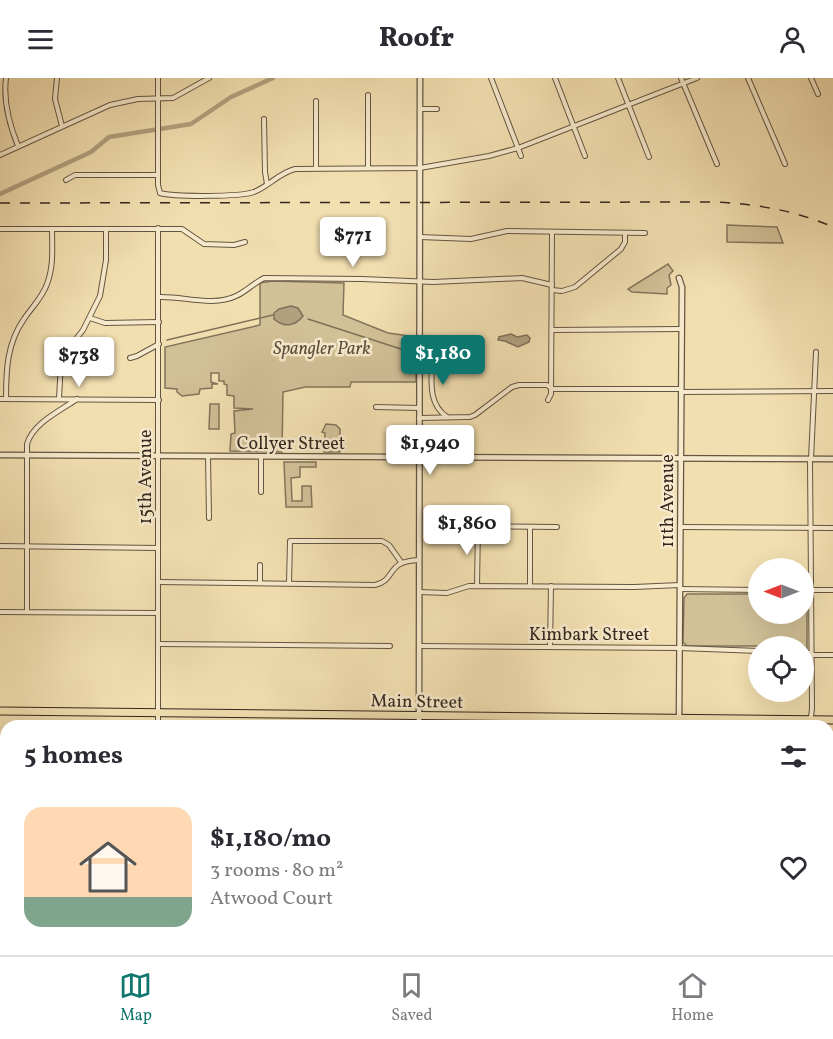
<!DOCTYPE html>
<html lang="en">
<head>
<meta charset="utf-8">
<style>
  :root { --surface:#fff; --page:#f7f7f7; --text:#2b2b33; --muted:#7c7c81; --line:#e1e1e2; --accent:#0f766e }
  body { margin:0; font-family:Vollkorn,serif; background:var(--page); color:var(--text); height:100vh; display:flex; flex-direction:column; font-size:22px; white-space:nowrap }
  * { box-sizing:border-box; margin:0 }
  p { font-size:20px; color:var(--muted) }
  .icon { flex:none; width:33px; height:33px; fill:none; stroke:currentColor; stroke-width:2; stroke-linecap:round; stroke-linejoin:round }
  .map { position:relative; flex:1; overflow:hidden }
  .details { position:absolute; left:0px; top:642px; width:834px; height:236px; display:flex; flex-direction:column; background:var(--surface); border-radius:18px 18px 0 0; box-shadow:0 6px 24px #0002 }
  .details>* { flex:none }
  .needle { width:39px; rotate:270deg }
  .fabs { position:absolute; left:748px; top:480px; display:grid; gap:12px }
  .fabs a { display:grid; place-items:center; width:66px; height:66px; border-radius:50%; background:var(--surface); box-shadow:0 6px 24px #0002; font-size:30px }
  .price { position:absolute; translate:-50% -51px; padding:0 14px; border-radius:6px; background:#fff; color:#222; font-size:20px; line-height:39px; filter:drop-shadow(0 2px 3px #0008) }
  .price::after { content:''; position:absolute; left:50%; top:36px; width:18px; height:14px; margin-left:-9px; background:inherit; clip-path:polygon(0 0,100% 0,50% 100%) }
  .price.active { background:var(--accent); color:#fff }
  ul { padding:0; list-style:none }
  li { display:flex; align-items:center; gap:18px; height:150px; padding:0 24px }
  li span { display:grid; place-items:center; flex:none; width:168px; height:120px; border-radius:18px; color:#555 }
  li>.icon { margin-inline-start:auto }
  span .icon { width:72px; height:72px; fill:#fffc; stroke-width:1 }
  li b { font-size:26px }
  h2 { display:flex; justify-content:space-between; align-items:center; height:72px; padding:0 24px; font-size:26px }
  header { display:flex; justify-content:space-between; align-items:center; height:78px; padding:0 24px; background:var(--surface); font-size:27px; font-weight:800 }
  .tabs { display:flex; justify-content:space-around; align-items:center; height:84px; border-top:2px solid var(--line); background:var(--surface); font-size:16px; color:var(--muted) }
  .tabs a { display:grid; justify-items:center; gap:3px }
  .tabs .active { color:var(--accent) }
  .map>svg:first-child { display:block }
</style>
</head>
<body>
<header><svg class="icon" aria-label="menu" viewBox="0 0 24 24"><path d="M4 6h16M4 12h16M4 18h16"/></svg>Roofr<svg class="icon" aria-label="person" viewBox="0 0 24 24"><circle cx="12" cy="8" r="4"/><path d="M4 21q1-7 8-7t8 7"/></svg></header>
<div class="map">
<svg width="833" height="877" viewBox="0 0 833 877">
  <rect width="100%" height="100%" fill="#f2dfb0"/>
  <filter id="stains"><feTurbulence type="fractalNoise" baseFrequency=".00333" numOctaves="4"/><feColorMatrix values="0 0 0 0 .2 0 0 0 0 .09 0 0 0 0 .02 0 0 0 .5 -.17"/></filter>
  <radialGradient id="worn" r=".72"><stop offset=".6" stop-color="#630" stop-opacity="0"/><stop offset="1" stop-color="#630" stop-opacity=".3"/></radialGradient>
  <g fill="#d2c097" stroke="#84745b" stroke-width="1.5">
    <polygon points="727,147 777,149 783,165 727,164"/>
    <polygon points="668,186 673,193 669,197 671,207 667,210 667,216 632,214 628,211"/>
    <polygon points="272,203 344,205 343,237 388,255 416,259 416,304 351,304 350,309 305,309 283,314 282,374 230,373 231,356 235,355 234,333 253,331 234,330 234,318 227,317 227,307 224,306 224,303 219,303 219,295 211,295 211,304 218,306 212,306 212,310 200,311 199,316 182,318 177,314 177,311 165,310 165,269 260,247 260,205"/>
    <polygon points="210,326 219,326 219,351 209,351"/>
    <polygon points="326,346 336,347 340,351 340,374 324,374 325,355 322,354"/>
    <polygon points="284,384 316,384 316,389 300,389 300,399 291,400 292,423 302,423 302,408 311,408 312,429 286,429"/>
    <polygon points="687,516 759,516 759,536 804,536 804,516 807,516 807,571 804,571 804,568 687,568 683,564 684,520"/>
    <polygon points="424,872 531,872 529,877 424,877"/>
  </g>
  <g fill="#b2a07f" stroke="#807059" stroke-width="1.5">
    <path d="M291,228l7,2 5,8c-7,9 -18,13 -29,3v-6l5,-4z"/>
    <polygon points="511,256 517,259 527,257 530,260 529,264 518,269 505,263 498,262 499,259"/>
  </g>
  <g fill="none" stroke-linecap="round" stroke-linejoin="round">
    <g stroke="#807059" stroke-width="1.5">
      <polyline points="308,241 404,272"/>
      <polyline points="167,262 273,237"/>
      <polyline points="430,271 448,265"/>
    </g>
    <polyline stroke="#b2a07f" stroke-width="4.5" points="0,116 91,74 109,59 191,46 231,19 273,0"/>
    <defs>
      <g id="minor">
        <path d="M6,0c-3,24 3,46 12,68"/>
        <polyline points="57,0 55,21 62,48"/>
        <path d="M158,0v107l2,8c14,4 80,4 94,-1 15,-6 25,-19 41,-23l125,-1 69,-12 29,-8 179,-70"/>
        <polyline points="491,0 521,78"/>
        <polyline points="555,0 585,78"/>
        <polyline points="618,0 649,79"/>
        <polyline points="681,0 717,86"/>
        <polyline points="748,0 785,86"/>
        <polyline points="811,0 818,16"/>
        <polyline points="368,17 368,90"/>
        <polyline points="420,31 437,31"/>
        <polyline points="264,41 265,94 267,106"/>
        <polyline points="0,77 110,27 138,21 173,20 209,0"/>
        <polyline points="316,90 316,23"/>
        <polyline points="66,102 75,97 158,97"/>
        <polyline points="0,151 182,151 204,166 234,167 245,164"/>
        <polyline points="420,159 471,161 507,153 645,155"/>
        <polyline points="552,212 562,213 575,209 621,171 625,164 625,155"/>
        <path d="M159,219c24,-1 54,10 77,-1 8,-3 18,-13 28,-18l98,1 71,3 89,-4 30,7"/>
        <polyline points="90,240 105,245 159,244"/>
        <polyline points="552,252 682,251"/>
        <polyline points="130,280 137,278 159,266"/>
        <path d="M432,280c0,22 -5,45 15,59"/>
        <polyline points="681,314 833,313"/>
        <polyline points="0,321 159,322"/>
        <path d="M6,321c0,-29 1,-56 18,-80 8,-12 18,-21 23,-35 7,-18 5,-37 5,-55"/>
        <polyline points="59,321 61,283 65,275 83,252 100,218 106,182 106,151"/>
        <polyline points="548,322 551,316 552,154"/>
        <polyline points="376,329 419,330"/>
        <polyline points="419,340 470,339 475,337 512,309 519,307 547,307 552,311 681,311"/>
        <polyline points="208,378 209,440"/>
        <polyline points="261,378 261,414"/>
        <polyline points="811,381 816,274"/>
        <polyline points="810,382 812,630 810,648"/>
        <polyline points="680,449 833,450"/>
        <polyline points="0,468 158,470"/>
        <path d="M158,504l217,3c22,-5 10,-24 44,-25"/>
        <polyline points="260,505 260,487"/>
        <polyline points="289,505 290,463 382,463 389,467 401,484"/>
        <polyline points="477,508 478,448 557,449"/>
        <polyline points="530,508 530,449"/>
        <polyline points="680,511 759,512"/>
        <polyline points="804,512 833,512"/>
        <polyline points="419,514 447,515 469,508 634,509 680,507"/>
        <polyline points="0,534 158,535"/>
        <path d="M27,534v-168c6,-21 33,-33 50,-45"/>
        <polyline points="158,566 390,568"/>
        <polyline points="419,568 679,570 759,573"/>
        <polyline points="550,569 551,508"/>
        <polyline points="804,575 811,575"/>
        <polyline points="811,577 833,577"/>
        <polyline points="158,648 158,150"/>
        <polyline points="828,713 833,713"/>
        <polyline points="828,780 833,780"/>
        <polyline points="0,793 6,793"/>
        <polyline points="0,823 6,823"/>
        <polyline points="828,846 833,846"/>
        <polyline points="0,857 6,857"/>
        <polyline points="159,872 159,877"/>
        <polyline points="322,872 418,872"/>
        <polyline points="633,872 640,877"/>
        <polyline points="22,877 22,872"/>
        <polyline points="810,877 810,872"/>
      </g>
      <g id="tertiary">
        <polyline points="679,200 682,209 679,648"/>
        <polyline points="0,377 833,381"/>
        <polyline points="419,648 420,0"/>
        <polyline points="679,872 679,877"/>
        <polyline points="418,877 418,872"/>
      </g>
      <polyline id="trunk" points="0,633 833,642"/>
    </defs>
    <use href="#minor" stroke="#645543" stroke-width="6"/>
    <use href="#tertiary" stroke="#645543" stroke-width="7"/>
    <use href="#trunk" stroke="#35271f" stroke-width="9"/>
    <use href="#minor" stroke="#f7eacc" stroke-width="4"/>
    <use href="#tertiary" stroke="#f7eacc" stroke-width="4.5"/>
    <use href="#trunk" stroke="#f2dfb0" stroke-width="7"/>
    <path stroke="#35271f" stroke-width="1.5" stroke-dasharray="10 10" stroke-linecap="butt" d="M0,125l714,-1c42,2 80,8 119,25"/>
  </g>
  <g text-anchor="middle" stroke-width="5" stroke-linejoin="round" paint-order="stroke">
    <g font-size="18" font-style="italic" fill="#5c4d3d" stroke="#f7eacc">
      <text x="322" y="276">Spangler Park</text>
    </g>
    <g font-size="18" fill="#35271f" stroke="#f7eacc">
      <text x="291" y="371">Collyer Street</text>
      <text transform="translate(145 399) rotate(-90)" y="6">15th Avenue</text>
      <text transform="translate(667 423) rotate(-90)" y="6">11th Avenue</text>
      <text x="589" y="562">Kimbark Street</text>
      <text transform="translate(417 623) rotate(1)" y="6">Main Street</text>
    </g>
  </g>
  <rect width="100%" height="100%" filter="url(#stains)"/>
  <rect width="100%" height="100%" fill="url(#worn)"/>
</svg>
<div class="fabs">
<a><svg class="needle" viewBox="-14 -14 28 28"><path d="M0-13l5 13h-10z" fill="#e53935"/><path d="M0 13l5-13h-10z" fill="#7c7c81"/></svg></a>
<a><svg class="icon" aria-label="locate" viewBox="0 0 24 24"><circle cx="12" cy="12" r="6"/><path d="M12 2v4M12 18v4M2 12h4M18 12h4"/></svg></a>
</div>
<b class="price" style="left:353px;top:190px">$771</b>
<b class="price active" style="left:443px;top:308px">$1,180</b>
<b class="price" style="left:79px;top:310px">$738</b>
<b class="price" style="left:430px;top:398px">$1,940</b>
<b class="price" style="left:467px;top:478px">$1,860</b>
<section class="details">
<h2>5 homes<svg class="icon" aria-label="filters" viewBox="0 0 24 24"><path d="M4 7h16M4 17h16"/><circle cx="9" cy="7" r="2"/><circle cx="15" cy="17" r="2"/></svg></h2>
<ul>
<li><span style="background:linear-gradient(#ffd9b3 75%,#7fa58c 0)"><svg class="icon" aria-label="home" viewBox="0 0 24 24"><path d="M3 11l9-7 9 7M6 9v11h12V9"/></svg></span><div><b>$1,180/mo</b><p>3 rooms · 80 m²</p><p>Atwood Court</p></div><svg class="icon" aria-label="heart" viewBox="0 0 24 24"><path d="M12 20l-8-8c-3-5 5-10 8-4 3-6 11-1 8 4z"/></svg></li>
</ul>
</section>
</div>
<nav class="tabs">
<a class="active"><svg class="icon" aria-label="map" viewBox="0 0 24 24"><path d="M3 6l6-2 6 2 6-2v14l-6 2-6-2-6 2zM9 4v14M15 6v14"/></svg>Map</a>
<a><svg class="icon" aria-label="saved" viewBox="0 0 24 24"><path d="M7 4h10v16l-5-4-5 4z"/></svg>Saved</a>
<a><svg class="icon" aria-label="home" viewBox="0 0 24 24"><path d="M3 11l9-7 9 7M6 9v11h12V9"/></svg>Home</a>
</nav>
</body>
</html>
